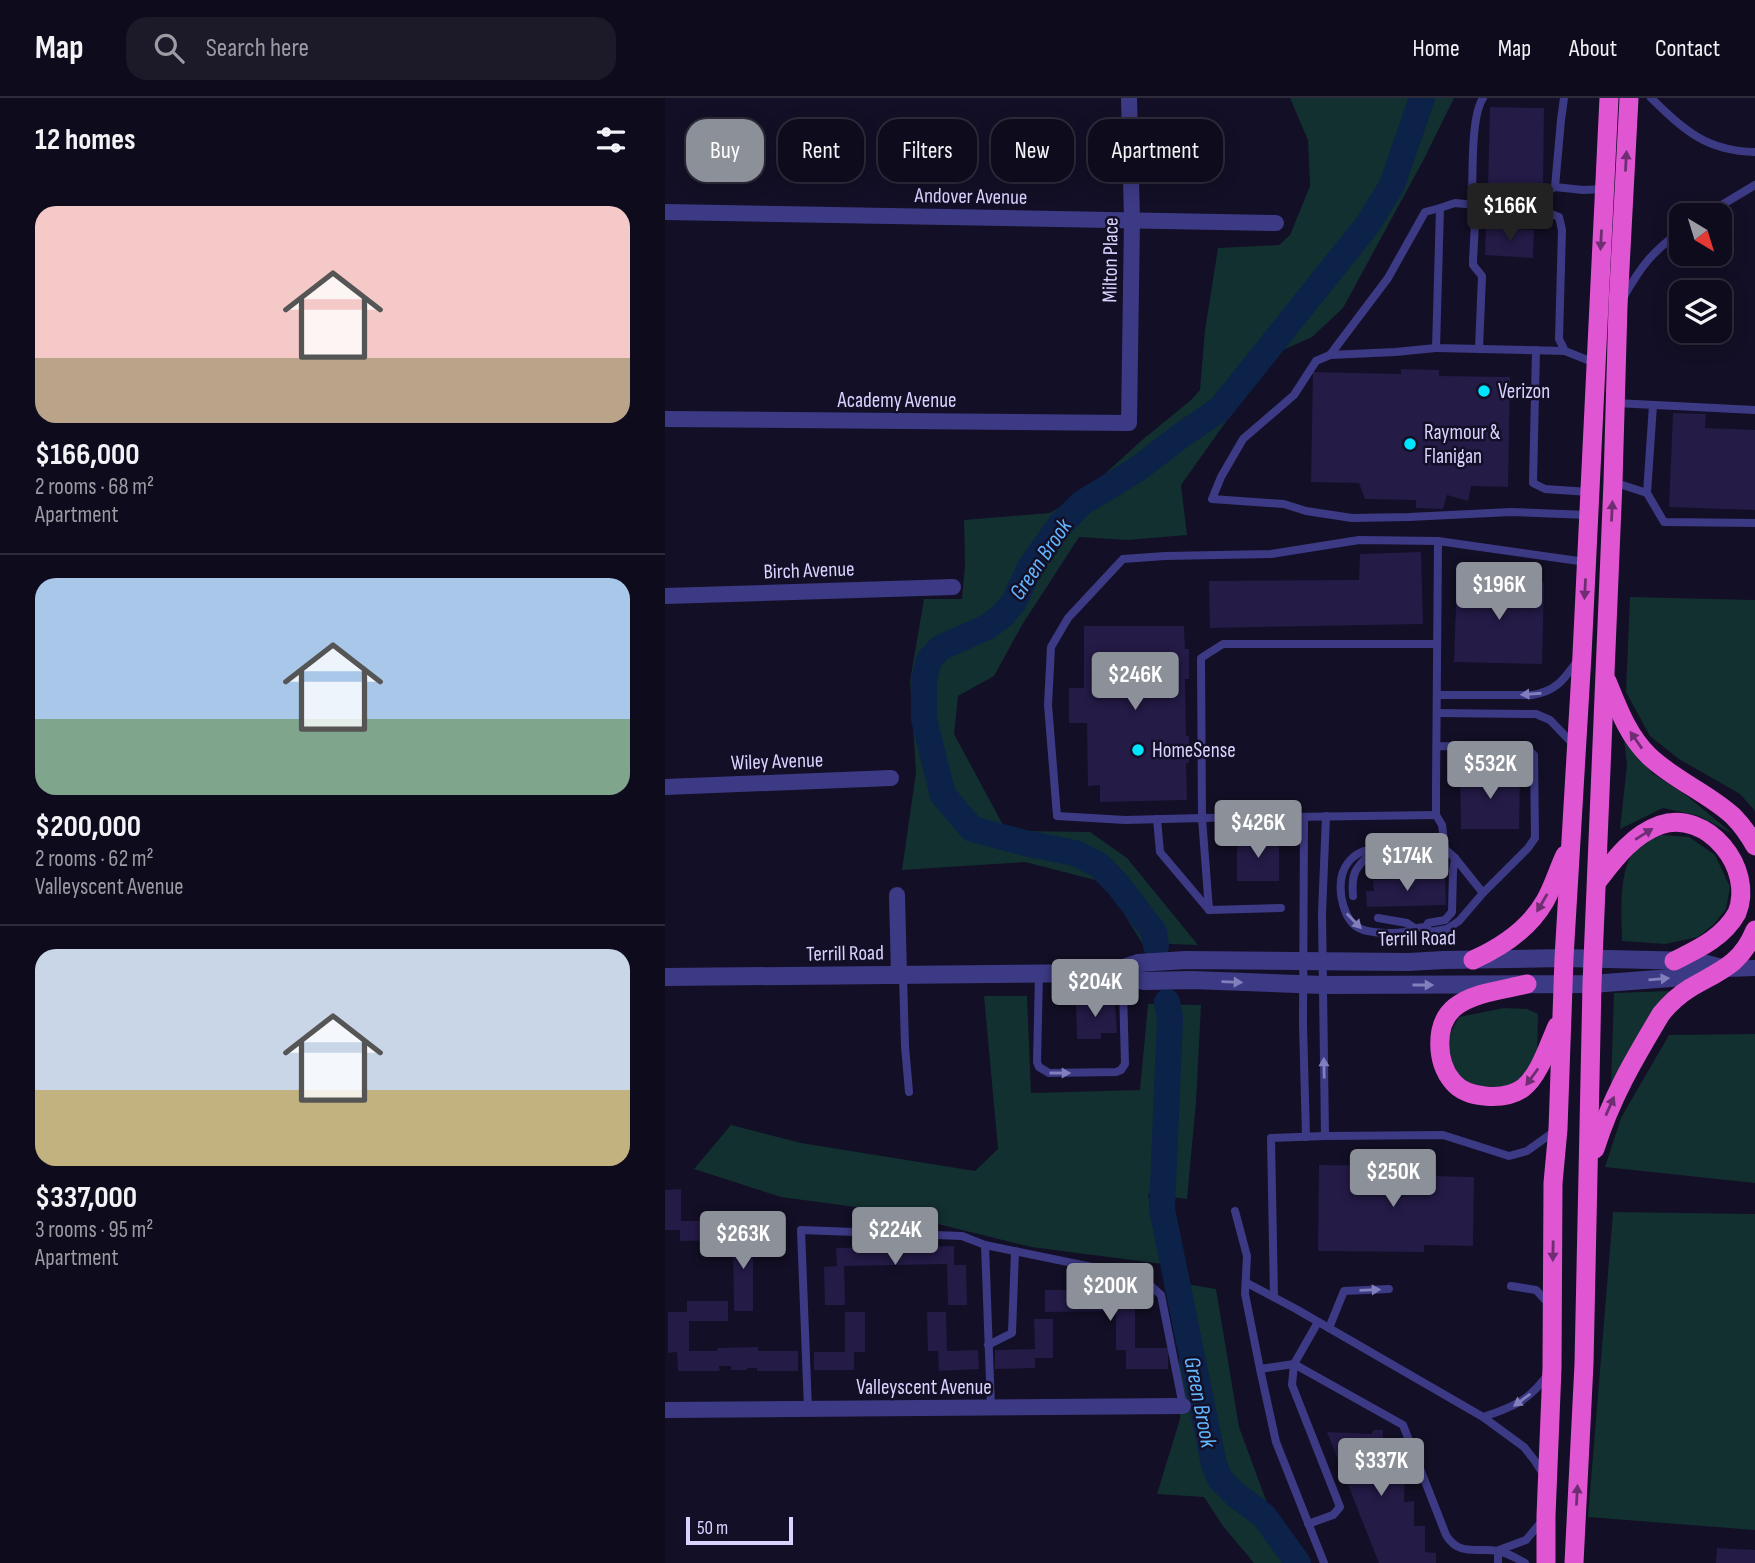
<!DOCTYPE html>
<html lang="en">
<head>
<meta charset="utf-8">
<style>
  :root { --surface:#0e0b1c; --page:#1c1929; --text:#f1f3f6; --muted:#9b9ba3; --line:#2e2b3b; --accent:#8c9099 }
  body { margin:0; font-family:"Sofia Sans Condensed",sans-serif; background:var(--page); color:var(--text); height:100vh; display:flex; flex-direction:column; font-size:26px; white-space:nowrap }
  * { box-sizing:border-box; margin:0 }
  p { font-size:23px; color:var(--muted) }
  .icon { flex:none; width:38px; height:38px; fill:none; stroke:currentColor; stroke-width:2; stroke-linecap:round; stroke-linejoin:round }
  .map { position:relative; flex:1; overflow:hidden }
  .drawer { display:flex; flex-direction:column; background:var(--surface); width:665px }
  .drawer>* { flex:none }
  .top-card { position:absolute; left:21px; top:21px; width:665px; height:63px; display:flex; gap:14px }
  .needle { width:46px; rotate:142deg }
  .tools { position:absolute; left:1004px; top:105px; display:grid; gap:14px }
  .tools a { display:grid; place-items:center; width:63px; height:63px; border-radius:14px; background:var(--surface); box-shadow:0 4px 18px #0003,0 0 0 2px var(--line); font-size:35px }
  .scale { position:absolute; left:21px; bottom:18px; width:107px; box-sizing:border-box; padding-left:7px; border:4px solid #d9d4ff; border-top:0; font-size:19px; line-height:24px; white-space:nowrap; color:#d9d4ff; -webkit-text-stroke:5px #130f26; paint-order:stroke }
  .price { position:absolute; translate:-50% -60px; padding:0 16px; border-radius:7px; background:var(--accent); color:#fff; font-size:23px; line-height:46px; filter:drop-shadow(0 2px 4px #0008) }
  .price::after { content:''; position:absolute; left:50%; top:42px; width:21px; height:16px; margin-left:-10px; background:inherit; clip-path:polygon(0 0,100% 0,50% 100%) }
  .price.on { background:#222; color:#fff }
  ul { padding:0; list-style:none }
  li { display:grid; align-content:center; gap:14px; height:371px; padding:0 35px }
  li+li { border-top:2px solid var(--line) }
  li span { display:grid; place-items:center; height:217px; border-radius:21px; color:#555 }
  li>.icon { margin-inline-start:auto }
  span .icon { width:126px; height:126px; fill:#fffc; stroke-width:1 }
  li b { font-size:30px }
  h2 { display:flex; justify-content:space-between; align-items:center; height:84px; padding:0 35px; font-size:30px }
  .chip { padding:0 24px; border-radius:21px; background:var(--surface); box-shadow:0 4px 18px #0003,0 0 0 2px var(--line); font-size:24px; line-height:63px }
  .chip.on { background:var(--accent); color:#fff }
  header { display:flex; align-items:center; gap:42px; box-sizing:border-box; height:98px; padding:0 35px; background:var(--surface); border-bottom:2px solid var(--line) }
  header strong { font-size:33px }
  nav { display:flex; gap:38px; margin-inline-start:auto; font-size:24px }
  .search { width:490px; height:63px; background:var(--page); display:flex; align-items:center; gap:18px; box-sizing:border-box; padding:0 24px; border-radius:21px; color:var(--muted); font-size:26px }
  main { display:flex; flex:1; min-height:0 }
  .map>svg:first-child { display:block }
</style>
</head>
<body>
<header>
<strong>Map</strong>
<div class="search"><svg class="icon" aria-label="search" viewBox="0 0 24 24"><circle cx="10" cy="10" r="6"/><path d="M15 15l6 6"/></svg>Search here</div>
<nav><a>Home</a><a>Map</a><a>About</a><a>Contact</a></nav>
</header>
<main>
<section class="drawer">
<h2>12 homes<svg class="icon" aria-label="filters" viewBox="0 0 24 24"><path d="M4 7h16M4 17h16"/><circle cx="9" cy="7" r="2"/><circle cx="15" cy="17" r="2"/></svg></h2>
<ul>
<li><span style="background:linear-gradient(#f6c9c9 70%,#b9a48a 0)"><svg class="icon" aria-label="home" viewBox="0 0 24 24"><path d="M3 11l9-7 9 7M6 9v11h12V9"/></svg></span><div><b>$166,000</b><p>2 rooms · 68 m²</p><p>Apartment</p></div></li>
<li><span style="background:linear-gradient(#a9c7e8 65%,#7fa58c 0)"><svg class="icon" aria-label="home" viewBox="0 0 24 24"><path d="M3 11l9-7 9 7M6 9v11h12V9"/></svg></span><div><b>$200,000</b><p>2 rooms · 62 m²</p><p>Valleyscent Avenue</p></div></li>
<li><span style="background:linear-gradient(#c9d6e8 65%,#c2b280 0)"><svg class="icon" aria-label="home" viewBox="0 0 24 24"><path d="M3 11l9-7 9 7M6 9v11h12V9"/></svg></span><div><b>$337,000</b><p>3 rooms · 95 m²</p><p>Apartment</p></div></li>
</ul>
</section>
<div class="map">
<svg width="1090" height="1465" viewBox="0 0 1090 1465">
  <rect width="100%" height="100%" fill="#130f26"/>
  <g fill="#12302f">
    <polygon points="625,0 789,0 759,61 678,210 647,239 609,256 516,387 522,437 462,442 414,439 357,527 329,578 293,598 289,636 338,727 359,733 425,734 462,760 533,847 477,845 447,796 430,782 360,764 237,772 251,674 245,583 259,501 297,501 300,467 299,422 385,415 421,393 476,343 526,302 535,292 540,232 553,150 614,147 625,137 645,88 643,42"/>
    <polygon points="965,499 1090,502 1090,713 1075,696 1014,661 985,638 961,594"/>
    <polygon points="959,641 987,675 1022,698 1068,736 1034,718 998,710 955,731 962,667"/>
    <path d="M997,737l27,2 26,18 15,32 -4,22 -12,15 -16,13 -33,7 -43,-3c0,-27 -5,-71 15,-94 5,-6 17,-9 25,-12z"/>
    <polygon points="1006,893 946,988 949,895"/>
    <polygon points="319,898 362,898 366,995 475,992 483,906 536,907 531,1004 522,1101 483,1096 498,1166 366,1149 220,1113 116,1099 29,1071 66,1027 136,1045 310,1073 333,1051"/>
    <polygon points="839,910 862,911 873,916 872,960 863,976 845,988 811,990 796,980 784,959 784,938 794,919"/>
    <polygon points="1090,936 1090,1085 940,1069 956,1020 1004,937"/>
    <polygon points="948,1114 1090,1116 1090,1432 923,1419"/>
    <polygon points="504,1183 551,1191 574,1329 602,1405 628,1441 638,1465 589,1465 558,1428 539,1399 492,1396 515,1321 514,1253"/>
  </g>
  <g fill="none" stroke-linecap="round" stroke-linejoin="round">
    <g stroke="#0c2248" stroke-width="26">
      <polyline points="491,848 489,834 454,788 434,767 410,755 364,746 307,731 278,697 259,621 259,582 264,562 275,550 322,529 337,518 349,504 365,469 395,427 417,405 471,372 517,337 555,311 703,126 727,87 757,0"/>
      <polyline points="502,904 505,920 497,1111 549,1366 555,1381 571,1397 599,1418 633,1465"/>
    </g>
  </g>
  <g fill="#241b47">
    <polygon points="825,9 879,10 878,90 823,89"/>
    <polygon points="821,130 869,132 868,160 820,157"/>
    <polygon points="736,271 774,272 774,278 845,279 843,389 806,388 803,403 782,397 778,411 751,410 751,402 700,401 694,385 646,384 648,274 736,276"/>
    <polygon points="1008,315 1041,316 1040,330 1090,332 1090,412 1004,409"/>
    <polygon points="756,454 758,526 545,530 544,483 694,482 695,456"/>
    <polygon points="792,482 879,485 877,566 789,564"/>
    <polygon points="419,528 519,528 520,551 524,551 524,581 520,581 521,638 524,638 524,665 521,665 522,702 435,704 435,687 423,688 422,625 404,625 404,590 419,590"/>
    <polygon points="795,675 855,676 854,731 796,731"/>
    <polygon points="614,741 614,783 572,783 572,742"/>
    <polygon points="780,780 781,807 702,809 701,793 709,793 708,782"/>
    <polygon points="436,902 436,905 450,905 452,935 436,935 436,941 412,941 411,903"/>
    <polygon points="654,1067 763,1068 763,1078 809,1079 808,1148 759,1147 759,1154 653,1153"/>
    <polygon points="16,1091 16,1123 56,1123 56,1142 15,1143 15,1132 0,1132 0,1092"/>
    <polygon points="68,1133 88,1133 88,1213 69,1213"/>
    <polygon points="251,1144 251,1149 289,1148 289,1167 301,1167 302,1207 283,1207 282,1166 179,1168 180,1207 160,1207 159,1169 172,1168 171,1150 209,1149 209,1145"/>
    <polygon points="380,1192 459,1192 459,1211 470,1211 470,1250 503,1250 503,1271 461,1271 461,1252 451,1252 451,1213 380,1214"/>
    <polygon points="22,1203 63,1203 63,1223 24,1223 24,1253 52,1253 53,1250 93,1249 93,1253 133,1253 133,1273 92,1273 92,1270 82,1270 82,1272 66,1272 66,1268 54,1268 55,1273 13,1273 12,1254 3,1255 3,1214 22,1214"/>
    <polygon points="180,1214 200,1214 200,1254 189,1254 189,1272 149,1272 149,1254 180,1254"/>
    <polygon points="262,1214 281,1214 282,1253 313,1252 314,1271 274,1273 273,1253 263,1253"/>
    <polygon points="369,1221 388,1221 388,1260 370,1260 370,1270 330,1271 330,1252 370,1251"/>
    <polygon points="708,1332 718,1332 718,1350 730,1350 730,1375 740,1375 739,1404 749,1403 749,1428 760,1428 760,1454 771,1455 771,1465 714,1465 662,1334 707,1336"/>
    <polygon points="1052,1450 1090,1452 1090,1465 1051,1465"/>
  </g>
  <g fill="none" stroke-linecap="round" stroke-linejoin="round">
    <g stroke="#3d3a85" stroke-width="8">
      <path d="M818,0c-12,18 -10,72 -11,96l24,2 39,2 20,-11"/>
      <polyline points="899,0 896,22 890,89 918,92 939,91"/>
      <path d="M986,0c33,32 55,53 104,54"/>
      <polyline points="811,107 808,162 808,167 817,178 814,251"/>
      <polyline points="1040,117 1090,87"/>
      <path d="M958,200c18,-32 29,-46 59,-68"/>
      <polyline points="771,250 730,254 665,257 723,180 760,114 775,110"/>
      <polyline points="871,252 868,385 880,391 924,394"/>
      <polyline points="900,253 771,250 775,110 790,105 881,114 894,119 897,132 894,241 900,253 930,265"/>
      <polyline points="665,257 651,263 629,297 578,341 556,379 547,401 619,406 641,413 687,420 744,419 846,414 923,417"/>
      <polyline points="950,305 1090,312"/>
      <polyline points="988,307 982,395 999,424 1090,425"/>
      <polyline points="948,384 982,395"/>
      <path d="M772,597h95c25,-4 32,-16 46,-35"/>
      <polyline points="772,615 871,616 885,622 908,646"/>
      <path d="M772,648l89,2 8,7 1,83 -7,10 -45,45 -24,28 -12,8 -17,3 -4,-5c-12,0 -12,3 -21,5 -11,2 -35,1 -44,-3 -18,-7 -23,-38 -19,-54 3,-11 11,-20 22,-24l8,2 73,-4 -3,-24 -6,-10v-27l2,-247"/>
      <polyline points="771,717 537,720 536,560 558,546 772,546"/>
      <polyline points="639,719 638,926 641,1039"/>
      <polyline points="492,721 495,754 544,812 616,810"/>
      <polyline points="780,751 790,760 818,795"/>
      <path d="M688,798c-2,-22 2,-29 19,-43"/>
      <polyline points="544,812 537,720 460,722 392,718 383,607 386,549 403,520 458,461 500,458 606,456 694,442 773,443 921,464"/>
      <polyline points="713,820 742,825 748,829"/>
      <polyline points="761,829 763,825 780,822 787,814 788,773 790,760"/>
      <polyline points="374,875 372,964 374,969 384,975 451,974 456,972 460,966 458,891 450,881"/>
      <polyline points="238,877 240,948 244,994"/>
      <polyline points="660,1038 657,816 661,718"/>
      <polyline points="570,1113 582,1158 580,1196 595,1271 611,1344 659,1465"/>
      <polyline points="320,1147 476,1179 496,1197 518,1308"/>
      <polyline points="582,1185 631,1211 818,1319 859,1349 870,1363 877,1374"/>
      <polyline points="846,1188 871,1192 883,1205"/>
      <polyline points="609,1199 606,1040 660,1038 778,1037 844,1058 862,1053 890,1033"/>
      <polyline points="664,1230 679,1193 724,1191"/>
      <polyline points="323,1247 347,1235 350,1153"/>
      <path d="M595,1271l34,-5 109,61 43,110c13,22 32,12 52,16 10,2 18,7 27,12"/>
      <polyline points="143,1311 136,1132 297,1138 320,1147 326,1309"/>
      <path d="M818,1319c30,-10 46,-16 65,-43"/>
      <polyline points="643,1426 668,1417 675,1409 627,1287 629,1266 653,1224"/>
      <polyline points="834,1452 861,1442 877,1423"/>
      <polyline points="833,1453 833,1465"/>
    </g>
    <g stroke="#3d3a85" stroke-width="16">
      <polyline points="0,114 611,125"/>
      <polyline points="0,321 464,325 467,122 464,0"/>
      <polyline points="0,498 288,489"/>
      <polyline points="0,689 226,680"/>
      <polyline points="232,797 234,877"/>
      <polyline points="1061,871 1090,870"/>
      <polyline points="0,1312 518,1308"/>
    </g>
    <g stroke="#3d3a85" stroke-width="18">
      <polyline points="444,875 473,865 521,862 743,864 779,862 899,860 1030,863 1057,870"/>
      <polyline points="0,879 444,875 479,883 527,882 658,887 927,886 1032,878 1047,874"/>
    </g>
    <g stroke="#e055d1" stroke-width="19">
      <path d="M942,583c11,27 21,55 42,75 25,24 59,37 84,60 9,9 16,19 22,30"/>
      <path d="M932,784c17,-22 35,-47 63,-57 47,-16 95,43 77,88 -14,25 -39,36 -63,48"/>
      <path d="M808,862c29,-13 56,-31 72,-59 8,-14 13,-31 20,-46"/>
      <path d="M862,886c-23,6 -53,8 -72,23 -21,17 -19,55 -2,75 14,17 52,19 70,6 16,-12 26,-44 34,-62"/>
      <path d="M930,1051c16,-51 39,-90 66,-135 8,-10 18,-19 29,-26 29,-17 51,-23 65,-58"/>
      <polyline points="881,1465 881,1418 887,1270 888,1085 893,1031 899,860 917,557 944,0"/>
      <polyline points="909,1465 919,1266 927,886 948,384 953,208 964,0"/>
    </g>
  </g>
  <defs><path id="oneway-solid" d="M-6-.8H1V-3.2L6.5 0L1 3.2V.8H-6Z" transform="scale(1.75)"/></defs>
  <g fill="#6f2e73">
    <use href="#oneway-solid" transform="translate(961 63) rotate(-87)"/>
    <use href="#oneway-solid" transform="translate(936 142) rotate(93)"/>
    <use href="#oneway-solid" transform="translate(947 413) rotate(-87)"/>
    <use href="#oneway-solid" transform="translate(920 491) rotate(93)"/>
    <use href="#oneway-solid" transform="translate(971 642) rotate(-125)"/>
    <use href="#oneway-solid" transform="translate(979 736) rotate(-32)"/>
    <use href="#oneway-solid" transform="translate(877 805) rotate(120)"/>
    <use href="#oneway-solid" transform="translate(867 979) rotate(126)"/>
    <use href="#oneway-solid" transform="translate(945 1008) rotate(-66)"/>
    <use href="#oneway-solid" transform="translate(888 1153) rotate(91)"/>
    <use href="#oneway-solid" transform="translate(912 1397) rotate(-87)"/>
  </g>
  <g fill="#837fbc">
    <use href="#oneway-solid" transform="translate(866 596) rotate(176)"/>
    <use href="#oneway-solid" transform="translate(689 823) rotate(46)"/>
    <use href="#oneway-solid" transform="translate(994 881) rotate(-5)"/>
    <use href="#oneway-solid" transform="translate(567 884) rotate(2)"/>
    <use href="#oneway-solid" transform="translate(758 887)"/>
    <use href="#oneway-solid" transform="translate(659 970) rotate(-91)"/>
    <use href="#oneway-solid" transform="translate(395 975)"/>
    <use href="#oneway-solid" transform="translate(705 1192) rotate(-2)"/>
    <use href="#oneway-solid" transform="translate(857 1302) rotate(144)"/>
  </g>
  <g fill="#00e5ff" stroke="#130f26" stroke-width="2.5">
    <circle cx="819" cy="293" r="7"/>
    <circle cx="745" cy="346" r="7"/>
    <circle cx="473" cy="652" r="7"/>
  </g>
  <g text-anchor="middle" stroke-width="5" stroke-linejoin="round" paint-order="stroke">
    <g font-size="21" fill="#d9d4ff" stroke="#130f26">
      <text transform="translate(306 98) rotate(1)" y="7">Andover Avenue</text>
      <text transform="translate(445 162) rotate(-89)" y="7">Milton Place</text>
      <text x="232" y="309">Academy Avenue</text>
      <text transform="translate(144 472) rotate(-2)" y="7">Birch Avenue</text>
      <text transform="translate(112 663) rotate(-2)" y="7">Wiley Avenue</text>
      <text transform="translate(752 840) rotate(-1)" y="7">Terrill Road</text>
      <text transform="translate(180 855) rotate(-1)" y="7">Terrill Road</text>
      <text x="259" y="1296">Valleyscent Avenue</text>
    </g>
    <g font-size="21" fill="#d9d4ff" stroke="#130f26" text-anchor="start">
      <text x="833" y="300">Verizon</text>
      <text x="759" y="341">Raymour &amp;<tspan x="759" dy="24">Flanigan</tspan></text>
      <text x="487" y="659">HomeSense</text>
    </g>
    <g font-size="23" font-style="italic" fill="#62b6ff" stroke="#130f26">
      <text transform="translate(375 461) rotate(-56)" y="8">Green Brook</text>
      <text transform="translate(536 1304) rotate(79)" y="8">Green Brook</text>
    </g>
  </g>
</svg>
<div class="tools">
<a><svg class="needle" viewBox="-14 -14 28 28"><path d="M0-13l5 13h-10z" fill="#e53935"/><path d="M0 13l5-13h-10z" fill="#9b9ba3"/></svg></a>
<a><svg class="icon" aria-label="layers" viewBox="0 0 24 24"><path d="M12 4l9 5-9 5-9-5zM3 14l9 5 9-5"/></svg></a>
</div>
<div class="scale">50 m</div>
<b class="price on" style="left:845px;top:145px">$166K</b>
<b class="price" style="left:834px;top:524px">$196K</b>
<b class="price" style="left:470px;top:614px">$246K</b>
<b class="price" style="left:825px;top:703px">$532K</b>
<b class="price" style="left:593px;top:762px">$426K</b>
<b class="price" style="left:742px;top:795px">$174K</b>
<b class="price" style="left:430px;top:921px">$204K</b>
<b class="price" style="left:728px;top:1111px">$250K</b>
<b class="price" style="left:230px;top:1169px">$224K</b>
<b class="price" style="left:78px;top:1173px">$263K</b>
<b class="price" style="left:445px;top:1225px">$200K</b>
<b class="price" style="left:716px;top:1400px">$337K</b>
<div class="top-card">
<a class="chip on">Buy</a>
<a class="chip">Rent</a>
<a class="chip">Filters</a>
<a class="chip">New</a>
<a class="chip">Apartment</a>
</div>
</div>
</main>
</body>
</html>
